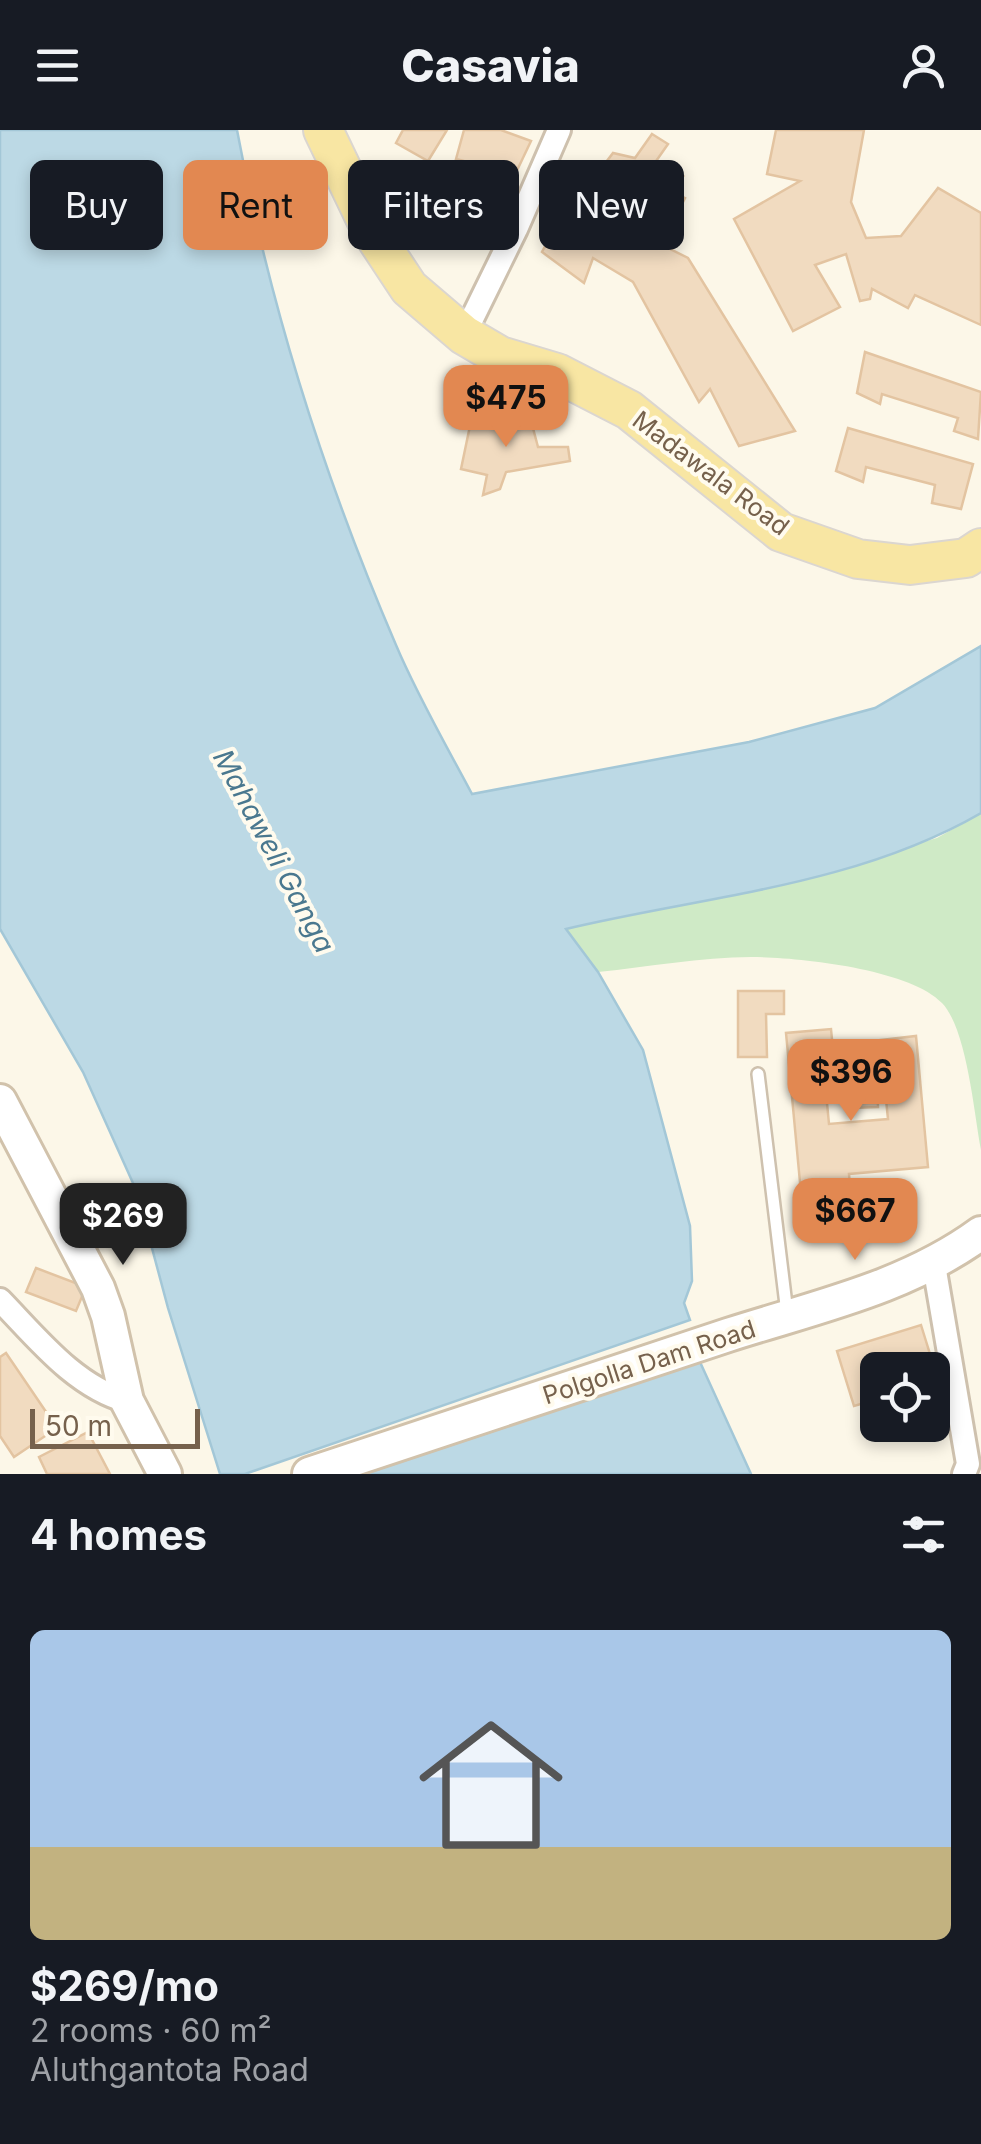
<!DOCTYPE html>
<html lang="en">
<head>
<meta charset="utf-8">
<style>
  :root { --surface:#171b24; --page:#20242c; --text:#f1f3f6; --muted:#9ea1a6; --accent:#e28851 }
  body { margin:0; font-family:Inter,sans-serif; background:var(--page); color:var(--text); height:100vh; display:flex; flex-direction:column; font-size:38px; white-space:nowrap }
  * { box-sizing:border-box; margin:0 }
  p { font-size:32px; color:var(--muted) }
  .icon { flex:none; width:55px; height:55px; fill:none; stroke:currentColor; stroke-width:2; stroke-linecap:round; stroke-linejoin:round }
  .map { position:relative; height:1344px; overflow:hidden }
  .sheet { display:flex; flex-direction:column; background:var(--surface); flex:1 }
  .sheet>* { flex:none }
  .top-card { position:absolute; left:30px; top:30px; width:922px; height:90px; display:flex; gap:20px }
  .tools { position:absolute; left:860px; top:1222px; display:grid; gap:20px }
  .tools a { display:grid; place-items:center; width:90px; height:90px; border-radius:15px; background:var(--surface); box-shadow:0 5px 15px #0003; font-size:50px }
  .scale { position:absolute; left:30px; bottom:25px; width:170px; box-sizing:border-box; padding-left:10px; border:5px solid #76614c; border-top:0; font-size:28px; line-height:35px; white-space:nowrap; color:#76614c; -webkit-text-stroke:8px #fffbee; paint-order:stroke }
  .price { position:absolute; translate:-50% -85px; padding:0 22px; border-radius:20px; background:var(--accent); color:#111; font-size:32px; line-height:65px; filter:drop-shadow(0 2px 5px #0008) }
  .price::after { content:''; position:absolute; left:50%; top:60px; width:30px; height:22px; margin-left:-15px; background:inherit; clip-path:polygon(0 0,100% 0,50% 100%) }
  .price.active { background:#222; color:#fff }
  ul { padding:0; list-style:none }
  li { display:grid; align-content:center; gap:20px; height:530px; padding:0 30px }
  li span { display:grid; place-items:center; height:310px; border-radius:15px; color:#555 }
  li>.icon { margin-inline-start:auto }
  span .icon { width:180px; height:180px; fill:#fffc; stroke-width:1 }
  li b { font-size:42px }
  h2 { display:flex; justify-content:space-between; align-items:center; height:120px; padding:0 30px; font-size:42px }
  .tag { padding:0 35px; border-radius:15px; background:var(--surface); box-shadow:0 5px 15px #0003; font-size:35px; line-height:90px }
  .tag.active { background:var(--accent); color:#111 }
  header { display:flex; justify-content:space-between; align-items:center; height:130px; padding:0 30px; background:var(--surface); font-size:45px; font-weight:800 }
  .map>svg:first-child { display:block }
</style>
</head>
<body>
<header><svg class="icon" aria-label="menu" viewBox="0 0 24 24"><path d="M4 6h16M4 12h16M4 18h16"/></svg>Casavia<svg class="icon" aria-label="person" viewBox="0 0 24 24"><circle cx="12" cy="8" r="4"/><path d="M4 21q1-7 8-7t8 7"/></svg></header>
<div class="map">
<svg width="981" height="1344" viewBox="0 0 981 1344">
  <rect width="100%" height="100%" fill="#fcf7e8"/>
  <path fill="#cfeac6" d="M981,683v337c-7,-36 -14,-121 -39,-147 -32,-34 -144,-46 -191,-46 -50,0 -103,10 -153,15l-33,-43 188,-38 184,-53z"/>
  <g fill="#bcd9e5" stroke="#a3c7d7" stroke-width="2.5">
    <path d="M0,0h237c33,177 88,350 159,515 21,50 50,100 76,149l277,-52 126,-34 106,-62v167c-126,73 -276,83 -415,116l32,43 45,78 47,176 2,55 -8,22 6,17 -445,154h-25l-52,-166 -31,-116 -54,-120 -83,-143z"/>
    <polygon points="700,1232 751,1344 364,1344"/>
  </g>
  <g fill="#f1dbc0" stroke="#e3c4a1" stroke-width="2.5">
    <polygon points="403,0 447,0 428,31 396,13"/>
    <polygon points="464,0 501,0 531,11 501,74 469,65 475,34 456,29"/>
    <polygon points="776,0 864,0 851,72 866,108 901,106 938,58 981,83 981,195 915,165 908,178 872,159 870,169 860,171 846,124 815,135 840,177 793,201 734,89 800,51 767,44"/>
    <polygon points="652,4 668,14 647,44 659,46 669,36 683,46 665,58 685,68 666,106 588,56 613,23 635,28"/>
    <polygon points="571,69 688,128 795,301 739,316 710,259 699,272 633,152 593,128 584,153 542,122"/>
    <polygon points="865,222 981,262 978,309 954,301 958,288 882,264 880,274 857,263"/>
    <polygon points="530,287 538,317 568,317 570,331 506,342 500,359 483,365 487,345 461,339 471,291"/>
    <polygon points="848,298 973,334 961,379 932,373 935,355 866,337 863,352 836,341"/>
    <polygon points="738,861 784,861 784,884 766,884 767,927 738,927"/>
    <polygon points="831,899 836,951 825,952 829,994 888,989 880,910 916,906 928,1037 849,1044 853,1090 804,1095 786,903"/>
    <polygon points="877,949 878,977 853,978 852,950"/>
    <polygon points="36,1138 86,1157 76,1181 26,1162"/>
    <polygon points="921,1195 938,1250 932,1252 932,1240 878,1240 878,1269 854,1276 837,1221"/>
    <polygon points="6,1223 57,1298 14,1327 0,1306 0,1227"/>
    <polygon points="88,1302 110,1344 47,1344 39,1327"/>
  </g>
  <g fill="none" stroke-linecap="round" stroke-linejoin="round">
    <defs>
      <polyline id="lane" points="758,944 787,1183"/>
      <g id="street">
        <polyline points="464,205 516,99 559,0"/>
        <polyline points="934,1135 968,1334 964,1344"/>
        <path d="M0,1170c36,37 75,87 127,101"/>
      </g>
      <g id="secondary">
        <polyline points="0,971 98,1158 108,1186 127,1271 165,1344"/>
        <path d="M309,1344c140,-46 280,-92 419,-139 87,-28 178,-47 253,-102"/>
      </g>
      <polyline id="primary" points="323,0 372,102 409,158 464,205 500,226 557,243 629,280 781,402 858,429 910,435 966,428 981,418"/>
    </defs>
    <use href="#lane" stroke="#cec1ae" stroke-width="16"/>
    <use href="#street" stroke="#cec1ae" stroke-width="28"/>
    <use href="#secondary" stroke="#d1c2ab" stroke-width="38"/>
    <use href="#primary" stroke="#dbd6d0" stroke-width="42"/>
    <use href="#lane" stroke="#fff" stroke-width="11"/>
    <use href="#street" stroke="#fff" stroke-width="22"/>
    <use href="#secondary" stroke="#fff" stroke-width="32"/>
    <use href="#primary" stroke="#f8e6a3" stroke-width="38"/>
  </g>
  <g text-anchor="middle" stroke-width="8" stroke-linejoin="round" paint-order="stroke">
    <g font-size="25" fill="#76614c" stroke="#fffbee">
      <text transform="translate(711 343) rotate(37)" y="9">Madawala Road</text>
      <text transform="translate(649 1232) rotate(-18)" y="9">Polgolla Dam Road</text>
    </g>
    <g font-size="28" font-style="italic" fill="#4a788f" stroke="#fffbee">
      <text transform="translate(274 721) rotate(62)" y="10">Mahaweli Ganga</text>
    </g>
  </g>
</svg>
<div class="tools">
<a><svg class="icon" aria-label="locate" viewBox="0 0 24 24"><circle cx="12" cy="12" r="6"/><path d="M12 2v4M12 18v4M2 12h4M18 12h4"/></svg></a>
</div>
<div class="scale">50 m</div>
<b class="price" style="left:506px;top:320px">$475</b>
<b class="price" style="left:851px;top:994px">$396</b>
<b class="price" style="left:855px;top:1133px">$667</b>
<b class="price active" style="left:123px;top:1138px">$269</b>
<div class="top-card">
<a class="tag">Buy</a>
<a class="tag active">Rent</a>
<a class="tag">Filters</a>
<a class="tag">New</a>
</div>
</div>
<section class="sheet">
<h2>4 homes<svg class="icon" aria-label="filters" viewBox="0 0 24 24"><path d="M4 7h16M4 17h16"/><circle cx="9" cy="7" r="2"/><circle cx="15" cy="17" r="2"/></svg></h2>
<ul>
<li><span style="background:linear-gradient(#a9c7e8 70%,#c2b280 0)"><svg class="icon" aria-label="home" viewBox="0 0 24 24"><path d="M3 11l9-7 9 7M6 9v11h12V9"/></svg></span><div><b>$269/mo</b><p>2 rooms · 60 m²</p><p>Aluthgantota Road</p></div></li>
</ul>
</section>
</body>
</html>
